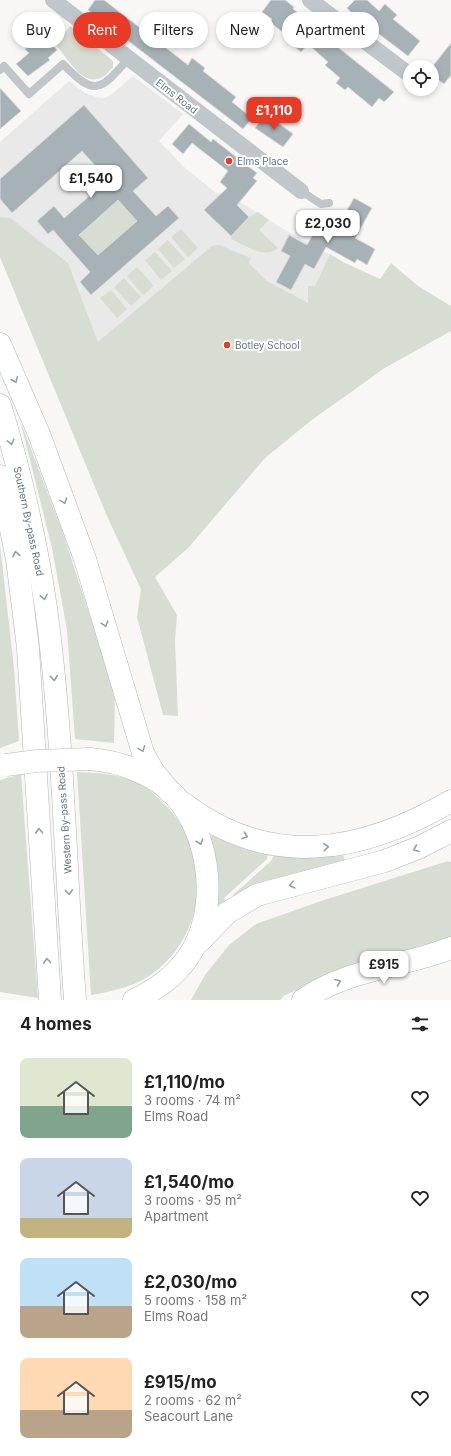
<!DOCTYPE html>
<html lang="en">
<head>
<meta charset="utf-8">
<style>
  :root { --surface:#fff; --page:#f6f6f6; --text:#222; --muted:#767676; --accent:#e83a25 }
  body { margin:0; font-family:Inter,sans-serif; background:var(--page); color:var(--text); height:100vh; display:flex; flex-direction:column; font-size:15px; white-space:nowrap }
  * { box-sizing:border-box; margin:0 }
  p { font-size:13px; color:var(--muted) }
  .icon { flex:none; width:22px; height:22px; fill:none; stroke:currentColor; stroke-width:2; stroke-linecap:round; stroke-linejoin:round }
  .map { position:relative; height:1000px; overflow:hidden }
  .side { display:flex; flex-direction:column; background:var(--surface); flex:1 }
  .side>* { flex:none }
  .banner { position:absolute; left:12px; top:12px; width:427px; height:36px; display:flex; gap:8px }
  .tools { position:absolute; left:403px; top:60px; display:grid; gap:8px }
  .tools a { display:grid; place-items:center; width:36px; height:36px; border-radius:50%; background:var(--surface); box-shadow:0 2px 6px #0003; font-size:20px }
  .price { position:absolute; translate:-50% -34px; padding:0 9px; border-radius:8px; background:#fff; color:#222; font-size:13px; line-height:26px; filter:drop-shadow(0 1px 2px #0008) }
  .price::after { content:''; position:absolute; left:50%; top:24px; width:12px; height:9px; margin-left:-6px; background:inherit; clip-path:polygon(0 0,100% 0,50% 100%) }
  .price.active { background:var(--accent); color:#fff }
  ul { padding:0; list-style:none }
  li { display:flex; align-items:center; gap:12px; height:100px; padding:0 20px }
  li span { display:grid; place-items:center; flex:none; width:112px; height:80px; border-radius:8px; color:#555 }
  li>.icon { margin-inline-start:auto }
  span .icon { width:48px; height:48px; fill:#fffc; stroke-width:1 }
  li b { font-size:17px }
  h2 { display:flex; justify-content:space-between; align-items:center; height:48px; padding:0 20px; font-size:17px }
  .tag { padding:0 14px; border-radius:18px; background:var(--surface); box-shadow:0 2px 6px #0003; font-size:14px; line-height:36px }
  .tag.active { background:var(--accent); color:#fff }
  .map>svg:first-child { display:block }
</style>
</head>
<body>
<div class="map">
<svg width="451" height="1000" viewBox="0 0 451 1000">
  <rect width="100%" height="100%" fill="#f8f7f5"/>
  <polygon fill="#e8e9e8" points="133,76 183,114 159,141 184,167 216,193 226,193 285,230 451,321 309,422 265,458 188,548 141,589 107,516 0,257 0,142 69,81 85,93 96,97 105,98 112,94"/>
  <g fill="#d8ddd4">
    <path d="M70,26l43,35v6c-24,31 -41,-3 -57,-22z"/>
    <polygon points="118,200 137,221 98,255 79,235"/>
    <path d="M258,212l11,8 -10,10 19,18c-14,12 -32,-3 -47,-9v-3l18,-19z"/>
    <polygon points="0,217 10,218 68,263 98,342 212,246 219,245 251,258 249,263 267,281 308,303 308,286 315,286 330,254 343,262 380,279 391,263 418,286 451,306 451,331 383,369 309,422 265,458 188,548 155,577 177,615 175,641 178,716 163,715 137,617 141,589 107,516 0,257"/>
    <polygon points="181,229 198,248 188,257 171,237"/>
    <polygon points="168,240 185,259 174,268 158,249"/>
    <polygon points="155,252 172,271 161,280 145,260"/>
    <polygon points="137,267 154,286 143,295 127,276"/>
    <polygon points="124,278 141,297 131,306 114,287"/>
    <polygon points="111,290 127,309 117,318 100,298"/>
    <polygon points="20,420 63,533 115,693 114,743 75,739 67,630 52,548"/>
    <polygon points="0,545 14,668 19,741 0,748"/>
    <path d="M77,772c26,1 46,2 70,16 5,4 11,10 16,15 49,45 46,126 -7,168 -19,15 -42,20 -65,24z"/>
    <polygon points="21,774 38,998 0,992 0,780"/>
    <path d="M213,833l55,19 -1,7 -43,39 5,6 -10,3c-3,-10 0,-29 -2,-41 -2,-8 -10,-27 -4,-33z"/>
    <polygon points="275,853 299,857 343,855 347,866 236,900 233,895 271,861"/>
    <polygon points="448,861 451,862 451,938 338,974 285,995 280,1000 191,1000 205,975 229,945 256,924 321,901"/>
  </g>
  <g fill="#a7b2b7" stroke="#d9d9d7" fill-rule="evenodd">
    <polygon points="95,0 104,0 188,65 192,58 205,68 203,71 236,97 232,102 252,118 243,129 88,10"/>
    <polygon points="271,0 285,0 294,7 293,9 332,39 330,41 394,92 384,102 379,98 372,107 348,87 345,90 336,83 340,78 325,65 328,62 308,44 301,52 289,42 291,39 270,22 272,19 262,12"/>
    <polygon points="355,0 367,0 379,11 385,4 397,15 393,19 420,41 408,56 379,34 360,16 357,19 347,8"/>
    <polygon points="46,37 57,50 48,58 50,60 28,76 16,64 29,53 25,49 35,39 39,43"/>
    <polygon points="451,43 451,75 444,84 432,75 432,67"/>
    <polygon points="0,88 21,111 0,129"/>
    <path d="M84,105l64,73 -15,13 23,25 12,-10 11,12 -88,77 -11,-13 10,-10 -37,-42 -5,4 -11,-13 17,-15 10,12 44,-38 -26,-29 -70,62 -12,-14v-20zM118,200l19,21 -39,34 -19,-20z"/>
    <polygon points="266,114 293,134 283,147 255,128"/>
    <polygon points="189,124 211,142 213,139 257,173 253,178 257,181 237,205 249,217 231,236 204,210 227,188 220,182 228,171 192,143 183,154 172,144"/>
    <polygon points="354,198 372,208 355,238 375,249 367,265 357,259 355,263 326,247 314,269 305,264 291,290 276,282 290,256 281,251 289,235 307,245 321,220 337,228"/>
  </g>
  <g fill="none" stroke-linecap="round" stroke-linejoin="round">
    <defs>
      <path id="secondary" d="M303,1000c44,-31 100,-33 148,-52"/>
      <g id="highway">
        <polyline points="0,344 39,434 85,559 143,753 153,771 170,792"/>
        <path d="M0,405c20,66 36,134 46,203 18,130 19,261 29,392"/>
        <polyline points="0,476 17,559 28,648 50,1000"/>
        <path d="M90,759c29,2 65,15 85,37 37,41 45,119 11,164 -14,19 -32,31 -52,40"/>
        <path d="M183,803c87,67 179,50 268,-2"/>
        <polyline points="199,942 227,913 257,895 385,861 420,847 451,831"/>
      </g>
    </defs>
    <use href="#secondary" stroke="#b3babe" stroke-width="23"/>
    <use href="#highway" stroke="#b1b7ba" stroke-width="23"/>
    <g stroke="#c0c6c9" stroke-width="8">
      <path d="M0,70l4,-4 25,28 34,-30c32,33 37,27 66,-6"/>
      <polyline points="301,191 321,204 329,203"/>
    </g>
    <g stroke="#c0c6c9" stroke-width="16">
      <polyline points="53,0 301,191"/>
      <polyline points="310,0 410,75"/>
    </g>
    <use href="#secondary" stroke="#fff" stroke-width="22"/>
    <use href="#highway" stroke="#fff" stroke-width="22"/>
    <defs>
      <polyline id="highway-bridge" points="6,765 37,761 90,759"/>
    </defs>
    <use href="#highway-bridge" stroke="#b1b7ba" stroke-width="23" stroke-linecap="butt"/>
    <use href="#highway-bridge" stroke="#fff" stroke-width="22"/>
  </g>
  <defs><path id="oneway-chevron" d="M-2-3.5L2.5 0L-2 3.5" fill="none" stroke-width="1.6" stroke-linecap="round" stroke-linejoin="round"/></defs>
  <g stroke="#91a0a7">
    <use href="#oneway-chevron" transform="translate(15 380) rotate(67)"/>
    <use href="#oneway-chevron" transform="translate(11 442) rotate(75)"/>
    <use href="#oneway-chevron" transform="translate(64 501) rotate(70)"/>
    <use href="#oneway-chevron" transform="translate(16 554) rotate(-101)"/>
    <use href="#oneway-chevron" transform="translate(44 597) rotate(81)"/>
    <use href="#oneway-chevron" transform="translate(105 624) rotate(73)"/>
    <use href="#oneway-chevron" transform="translate(54 678) rotate(84)"/>
    <use href="#oneway-chevron" transform="translate(142 749) rotate(69)"/>
    <use href="#oneway-chevron" transform="translate(39 831) rotate(-93)"/>
    <use href="#oneway-chevron" transform="translate(245 836) rotate(20)"/>
    <use href="#oneway-chevron" transform="translate(200 842) rotate(71)"/>
    <use href="#oneway-chevron" transform="translate(326 847) rotate(-5)"/>
    <use href="#oneway-chevron" transform="translate(416 849) rotate(157)"/>
    <use href="#oneway-chevron" transform="translate(292 885) rotate(166)"/>
    <use href="#oneway-chevron" transform="translate(69 892) rotate(86)"/>
    <use href="#oneway-chevron" transform="translate(47 961) rotate(-94)"/>
    <use href="#oneway-chevron" transform="translate(338 982) rotate(-22)"/>
  </g>
  <g fill="#e83a25" stroke="#fff" stroke-width="1.5">
    <circle cx="229" cy="161" r="4"/>
    <circle cx="227" cy="345" r="4"/>
  </g>
  <g text-anchor="middle" stroke-width="4" stroke-linejoin="round" paint-order="stroke">
    <g font-size="10" fill="#627781" stroke="#fff">
      <text transform="translate(177 96) rotate(38)" y="4">Elms Road</text>
      <text transform="translate(29 521) rotate(78)" y="4">Southern By-pass Road</text>
      <text transform="translate(64 820) rotate(-94)" y="4">Western By-pass Road</text>
    </g>
    <g font-size="10" fill="#627781" stroke="#fff" text-anchor="start">
      <text x="237" y="165">Elms Place</text>
      <text x="235" y="349">Botley School</text>
    </g>
  </g>
</svg>
<div class="tools">
<a><svg class="icon" aria-label="locate" viewBox="0 0 24 24"><circle cx="12" cy="12" r="6"/><path d="M12 2v4M12 18v4M2 12h4M18 12h4"/></svg></a>
</div>
<b class="price active" style="left:274px;top:131px">£1,110</b>
<b class="price" style="left:91px;top:199px">£1,540</b>
<b class="price" style="left:328px;top:244px">£2,030</b>
<b class="price" style="left:384px;top:985px">£915</b>
<div class="banner">
<a class="tag">Buy</a>
<a class="tag active">Rent</a>
<a class="tag">Filters</a>
<a class="tag">New</a>
<a class="tag">Apartment</a>
</div>
</div>
<section class="side">
<h2>4 homes<svg class="icon" aria-label="filters" viewBox="0 0 24 24"><path d="M4 7h16M4 17h16"/><circle cx="9" cy="7" r="2"/><circle cx="15" cy="17" r="2"/></svg></h2>
<ul>
<li><span style="background:linear-gradient(#dfe7d0 60%,#7fa58c 0)"><svg class="icon" aria-label="home" viewBox="0 0 24 24"><path d="M3 11l9-7 9 7M6 9v11h12V9"/></svg></span><div><b>£1,110/mo</b><p>3 rooms · 74 m²</p><p>Elms Road</p></div><svg class="icon" aria-label="heart" viewBox="0 0 24 24"><path d="M12 20l-8-8c-3-5 5-10 8-4 3-6 11-1 8 4z"/></svg></li>
<li><span style="background:linear-gradient(#c9d6e8 75%,#c2b280 0)"><svg class="icon" aria-label="home" viewBox="0 0 24 24"><path d="M3 11l9-7 9 7M6 9v11h12V9"/></svg></span><div><b>£1,540/mo</b><p>3 rooms · 95 m²</p><p>Apartment</p></div><svg class="icon" aria-label="heart" viewBox="0 0 24 24"><path d="M12 20l-8-8c-3-5 5-10 8-4 3-6 11-1 8 4z"/></svg></li>
<li><span style="background:linear-gradient(#bfe0f5 60%,#b9a48a 0)"><svg class="icon" aria-label="home" viewBox="0 0 24 24"><path d="M3 11l9-7 9 7M6 9v11h12V9"/></svg></span><div><b>£2,030/mo</b><p>5 rooms · 158 m²</p><p>Elms Road</p></div><svg class="icon" aria-label="heart" viewBox="0 0 24 24"><path d="M12 20l-8-8c-3-5 5-10 8-4 3-6 11-1 8 4z"/></svg></li>
<li><span style="background:linear-gradient(#ffd9b3 65%,#b9a48a 0)"><svg class="icon" aria-label="home" viewBox="0 0 24 24"><path d="M3 11l9-7 9 7M6 9v11h12V9"/></svg></span><div><b>£915/mo</b><p>2 rooms · 62 m²</p><p>Seacourt Lane</p></div><svg class="icon" aria-label="heart" viewBox="0 0 24 24"><path d="M12 20l-8-8c-3-5 5-10 8-4 3-6 11-1 8 4z"/></svg></li>
</ul>
</section>
</body>
</html>
